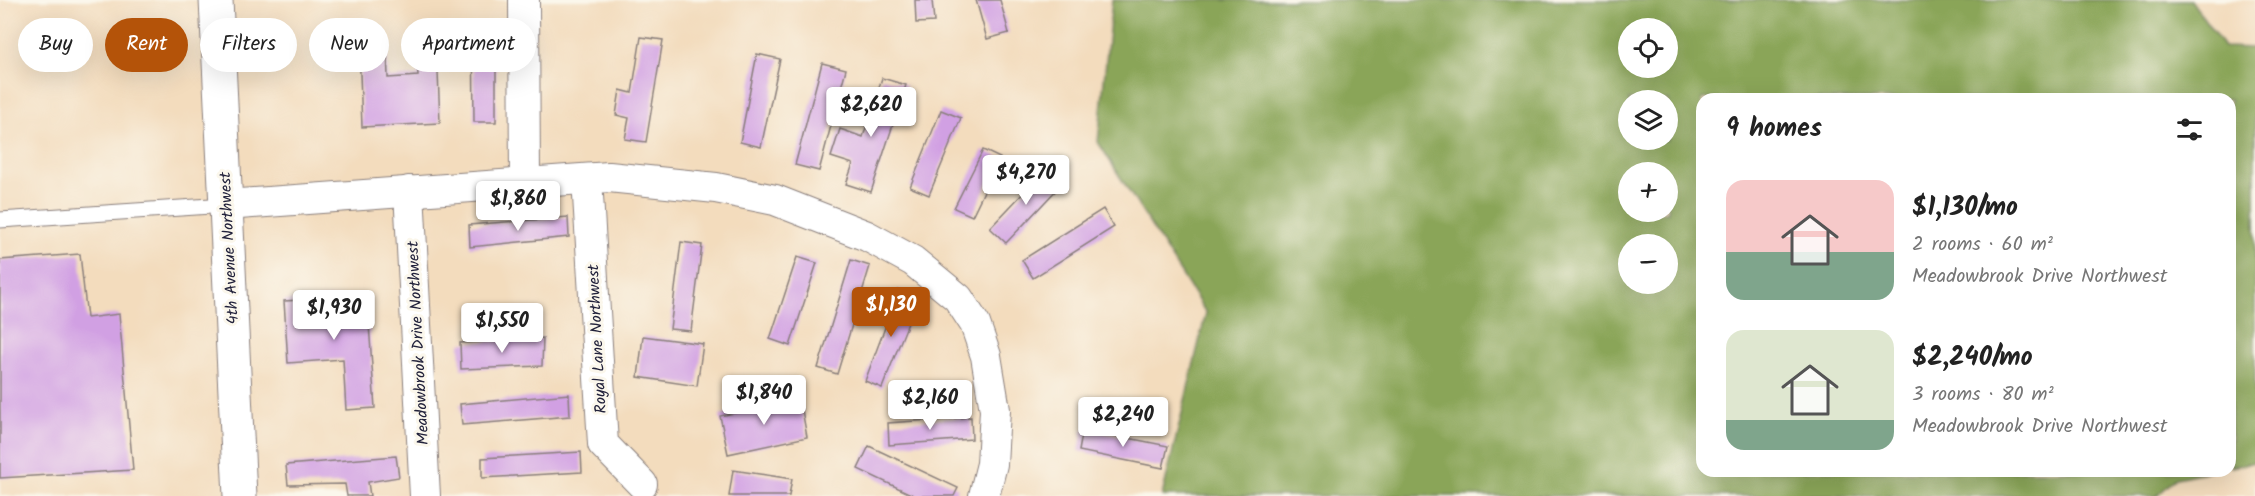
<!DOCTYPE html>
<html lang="en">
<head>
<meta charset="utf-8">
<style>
  :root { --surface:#fff; --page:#f2f2f2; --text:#222; --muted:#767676; --accent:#b45309 }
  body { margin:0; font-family:Kalam,sans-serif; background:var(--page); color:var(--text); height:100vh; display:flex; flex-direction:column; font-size:22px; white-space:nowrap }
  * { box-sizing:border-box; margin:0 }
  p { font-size:20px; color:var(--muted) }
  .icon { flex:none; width:33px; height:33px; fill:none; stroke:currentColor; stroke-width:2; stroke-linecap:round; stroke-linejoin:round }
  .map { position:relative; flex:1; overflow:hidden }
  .side { position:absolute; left:1696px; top:93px; width:540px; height:384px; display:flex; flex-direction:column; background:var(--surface); border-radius:18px; box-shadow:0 6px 24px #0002 }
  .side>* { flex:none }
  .top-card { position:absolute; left:18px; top:18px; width:570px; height:54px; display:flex; gap:12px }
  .controls { position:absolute; left:1618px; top:18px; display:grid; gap:12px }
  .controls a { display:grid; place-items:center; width:60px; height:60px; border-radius:50%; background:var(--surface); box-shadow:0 6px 24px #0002; font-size:30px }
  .price { position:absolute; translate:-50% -51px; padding:0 14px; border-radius:6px; background:#fff; color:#222; font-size:20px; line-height:39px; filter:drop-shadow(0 2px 3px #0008) }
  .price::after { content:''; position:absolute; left:50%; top:36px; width:18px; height:14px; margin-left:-9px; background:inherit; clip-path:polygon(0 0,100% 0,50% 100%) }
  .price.current { background:var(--accent); color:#fff }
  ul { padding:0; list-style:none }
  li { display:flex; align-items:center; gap:18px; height:150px; padding:0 30px }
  li span { display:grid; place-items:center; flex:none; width:168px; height:120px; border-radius:18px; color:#555 }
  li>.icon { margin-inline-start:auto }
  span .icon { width:72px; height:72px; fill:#fffc; stroke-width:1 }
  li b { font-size:26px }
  h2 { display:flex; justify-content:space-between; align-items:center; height:72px; padding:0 30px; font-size:26px }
  .tag { padding:0 21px; border-radius:27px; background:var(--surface); box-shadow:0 6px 24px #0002; font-size:21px; line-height:54px }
  .tag.current { background:var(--accent); color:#fff }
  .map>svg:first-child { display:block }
</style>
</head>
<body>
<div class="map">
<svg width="2255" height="496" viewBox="0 0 2255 496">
  <rect width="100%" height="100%" fill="#fbf7ec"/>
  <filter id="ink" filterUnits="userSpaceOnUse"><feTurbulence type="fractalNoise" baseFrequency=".0167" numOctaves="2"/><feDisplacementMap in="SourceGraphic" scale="12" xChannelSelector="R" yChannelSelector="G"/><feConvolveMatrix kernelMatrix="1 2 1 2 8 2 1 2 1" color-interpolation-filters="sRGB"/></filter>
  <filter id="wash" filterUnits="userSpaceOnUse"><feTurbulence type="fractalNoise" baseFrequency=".008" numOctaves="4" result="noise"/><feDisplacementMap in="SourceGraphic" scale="24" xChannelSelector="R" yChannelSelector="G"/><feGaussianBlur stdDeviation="1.35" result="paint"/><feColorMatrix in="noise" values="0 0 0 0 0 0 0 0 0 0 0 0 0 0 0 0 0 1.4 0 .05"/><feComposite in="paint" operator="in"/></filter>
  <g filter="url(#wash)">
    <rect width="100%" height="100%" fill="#f3dcbd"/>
    <path fill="#8aa558" stroke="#56644a" stroke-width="1.5" fill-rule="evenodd" d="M1112,0h1079l33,47 31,1v414l-24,5 -1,-368h-528v372h509l-35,7 -19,18h-995l44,-183 -108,-171zM1629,28h39v40h-39zM1629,100h39v40h-39zM1629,172h39v40h-39zM1629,244h39v40h-39z"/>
    <g id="blocks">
      <g fill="#d1a0e3">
        <polygon points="915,0 932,0 934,22 916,23"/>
        <polygon points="976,0 1000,0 1009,33 987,39"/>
        <polygon points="473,27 496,27 496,122 474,122"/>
        <polygon points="641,37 663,40 646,142 625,139 629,118 616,115 620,90 632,93"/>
        <polygon points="387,46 388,78 418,76 417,46 437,46 440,123 362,127 359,47"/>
        <polygon points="757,54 780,59 761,147 740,142"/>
        <polygon points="822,63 846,69 819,171 795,165"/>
        <polygon points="882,78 906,85 871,192 846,184 853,164 831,157 840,129 863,137"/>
        <polygon points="941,110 961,118 929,195 910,187"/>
        <polygon points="983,150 1000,158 972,216 954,208"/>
        <polygon points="1046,169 1062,184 1006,243 990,228"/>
        <polygon points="1103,209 1114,227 1033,278 1022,260"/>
        <polygon points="568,217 569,237 470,247 469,225"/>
        <polygon points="681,242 702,245 691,331 670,329"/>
        <polygon points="80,254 87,318 119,314 133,470 0,478 0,260"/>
        <polygon points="797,257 817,263 790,346 770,339"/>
        <polygon points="851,260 870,266 837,374 818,368"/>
        <polygon points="899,290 918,298 882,388 865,381"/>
        <polygon points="367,296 375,408 346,410 343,359 288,363 284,301"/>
        <polygon points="643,336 703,344 697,386 638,377"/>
        <polygon points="543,338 542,366 461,369 460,343"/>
        <polygon points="569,394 570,416 462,425 460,404"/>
        <polygon points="800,399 807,437 728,454 720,416"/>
        <polygon points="971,417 972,439 889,445 888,423"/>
        <polygon points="1083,429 1168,446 1163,468 1079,451"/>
        <polygon points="869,446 958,488 954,496 915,496 858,469"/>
        <polygon points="581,452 582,472 482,478 482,458"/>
        <polygon points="396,456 399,477 368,482 370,496 347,496 345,484 288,485 286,465"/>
        <polygon points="733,470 792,479 789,496 729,496"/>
      </g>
    </g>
  </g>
  <g filter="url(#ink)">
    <use href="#blocks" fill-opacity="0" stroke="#8a7f7c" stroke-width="1.5"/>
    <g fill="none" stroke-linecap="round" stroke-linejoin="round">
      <defs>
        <polyline id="service" points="0,220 226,205"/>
        <g id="minor">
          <polyline points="524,0 525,184"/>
          <polyline points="587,179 603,444 642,484"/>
          <polyline points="409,191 425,496"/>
          <polyline points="226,205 609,177 716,188 775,200 867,236 913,261 958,298 975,324 986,356 995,410 992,464 984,496"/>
        </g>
        <polyline id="tertiary" points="216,0 240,496"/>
      </defs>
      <use href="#service" stroke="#8a7f7c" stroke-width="17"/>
      <use href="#minor" stroke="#8a7f7c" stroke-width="32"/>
      <use href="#tertiary" stroke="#8a7f7c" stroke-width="35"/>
      <use href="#service" stroke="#fff" stroke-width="15"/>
      <use href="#minor" stroke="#fff" stroke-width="30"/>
      <use href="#tertiary" stroke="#fff" stroke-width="33"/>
    </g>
  </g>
  <g text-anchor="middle" stroke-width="6" stroke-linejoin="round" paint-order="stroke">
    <g font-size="16" fill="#22223b" stroke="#fbf7ec">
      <text transform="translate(228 248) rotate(-93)" y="6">4th Avenue Northwest</text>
      <text transform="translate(596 339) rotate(-93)" y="6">Royal Lane Northwest</text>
      <text transform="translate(417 343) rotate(-93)" y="6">Meadowbrook Drive Northwest</text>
    </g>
  </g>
</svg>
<div class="controls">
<a><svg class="icon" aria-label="locate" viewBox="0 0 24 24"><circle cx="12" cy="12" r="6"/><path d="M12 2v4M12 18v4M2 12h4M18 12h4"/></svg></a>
<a><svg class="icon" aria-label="layers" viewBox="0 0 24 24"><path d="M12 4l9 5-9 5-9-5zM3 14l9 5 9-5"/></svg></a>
<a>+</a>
<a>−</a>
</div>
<b class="price" style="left:871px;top:138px">$2,620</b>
<b class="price" style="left:1026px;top:206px">$4,270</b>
<b class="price" style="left:518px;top:232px">$1,860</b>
<b class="price current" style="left:891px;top:338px">$1,130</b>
<b class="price" style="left:334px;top:341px">$1,930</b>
<b class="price" style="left:502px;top:354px">$1,550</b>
<b class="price" style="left:764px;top:426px">$1,840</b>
<b class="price" style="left:930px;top:431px">$2,160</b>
<b class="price" style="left:1123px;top:448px">$2,240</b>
<div class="top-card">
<a class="tag">Buy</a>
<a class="tag current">Rent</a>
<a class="tag">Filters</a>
<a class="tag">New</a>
<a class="tag">Apartment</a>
</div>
<section class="side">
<h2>9 homes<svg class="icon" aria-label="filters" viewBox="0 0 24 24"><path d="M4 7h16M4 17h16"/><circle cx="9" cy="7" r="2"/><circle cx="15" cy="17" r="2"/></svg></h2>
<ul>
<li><span style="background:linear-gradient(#f6c9c9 60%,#7fa58c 0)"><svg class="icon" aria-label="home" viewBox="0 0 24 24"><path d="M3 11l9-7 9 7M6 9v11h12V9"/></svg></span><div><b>$1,130/mo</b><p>2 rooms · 60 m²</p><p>Meadowbrook Drive Northwest</p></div></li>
<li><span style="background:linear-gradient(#dfe7d0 75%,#7fa58c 0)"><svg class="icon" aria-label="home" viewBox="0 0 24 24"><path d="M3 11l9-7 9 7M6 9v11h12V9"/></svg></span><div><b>$2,240/mo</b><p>3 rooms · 80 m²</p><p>Meadowbrook Drive Northwest</p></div></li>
</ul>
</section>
</div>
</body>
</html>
